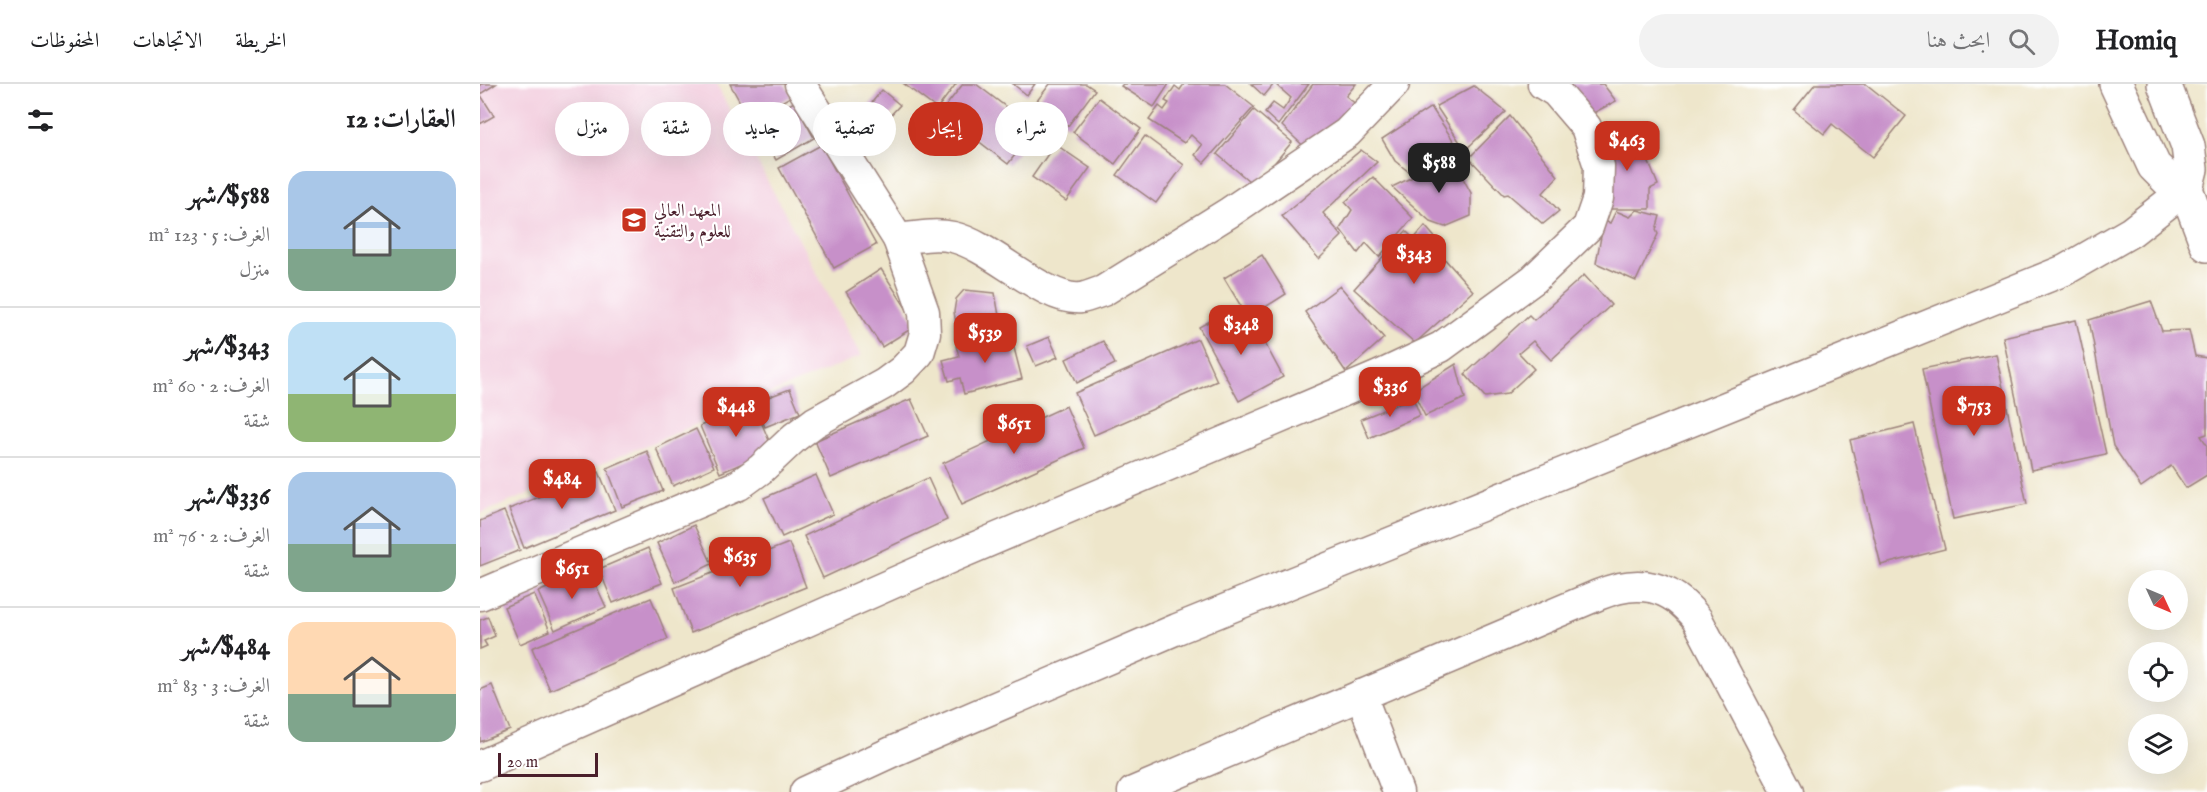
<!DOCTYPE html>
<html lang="ar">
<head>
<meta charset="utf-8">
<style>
  :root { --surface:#fff; --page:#f2f2f2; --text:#202124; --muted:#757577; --line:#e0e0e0; --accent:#c8321e }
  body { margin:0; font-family:"IM FELL English",Amiri,serif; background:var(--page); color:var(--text); direction:rtl; height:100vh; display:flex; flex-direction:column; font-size:22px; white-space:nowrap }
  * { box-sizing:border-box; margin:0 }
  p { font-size:20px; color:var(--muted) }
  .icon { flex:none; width:33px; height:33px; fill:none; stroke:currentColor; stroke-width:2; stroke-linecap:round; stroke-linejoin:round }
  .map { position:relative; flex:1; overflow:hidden; direction:ltr }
  .details { display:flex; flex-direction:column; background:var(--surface); width:480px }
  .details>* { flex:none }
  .top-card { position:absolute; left:18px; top:18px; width:570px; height:54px; direction:rtl; display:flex; gap:12px }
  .needle { width:39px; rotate:134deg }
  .buttons { position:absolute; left:1648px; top:486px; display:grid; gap:12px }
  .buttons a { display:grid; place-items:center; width:60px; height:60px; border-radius:50%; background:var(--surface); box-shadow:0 6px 24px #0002; font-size:30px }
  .scale { position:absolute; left:18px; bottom:15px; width:100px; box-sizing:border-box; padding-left:6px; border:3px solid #4a1f2b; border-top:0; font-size:16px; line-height:21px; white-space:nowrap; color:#4a1f2b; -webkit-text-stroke:4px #fff; paint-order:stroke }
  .price { position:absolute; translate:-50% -51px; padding:0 14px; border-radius:12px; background:var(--accent); color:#fff; font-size:20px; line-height:39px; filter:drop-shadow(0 2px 3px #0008) }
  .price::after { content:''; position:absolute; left:50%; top:36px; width:18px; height:14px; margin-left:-9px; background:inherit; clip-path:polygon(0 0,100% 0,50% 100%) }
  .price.on { background:#222; color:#fff }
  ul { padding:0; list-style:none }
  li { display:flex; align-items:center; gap:18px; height:150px; padding:0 24px }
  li+li { border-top:2px solid var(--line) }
  li span { display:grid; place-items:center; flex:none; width:168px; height:120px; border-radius:18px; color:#555 }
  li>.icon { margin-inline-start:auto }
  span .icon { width:72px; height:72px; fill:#fffc; stroke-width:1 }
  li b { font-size:26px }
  h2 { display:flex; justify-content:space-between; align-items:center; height:72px; padding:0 24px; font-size:26px }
  .chip { padding:0 21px; border-radius:27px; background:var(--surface); box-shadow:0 6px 24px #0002; font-size:21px; line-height:54px }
  .chip.on { background:var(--accent); color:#fff }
  header { display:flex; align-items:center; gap:36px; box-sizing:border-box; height:84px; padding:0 30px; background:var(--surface); border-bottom:2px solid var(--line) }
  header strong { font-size:28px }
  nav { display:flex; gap:33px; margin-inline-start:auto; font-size:21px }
  .search { width:420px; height:54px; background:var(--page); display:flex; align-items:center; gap:15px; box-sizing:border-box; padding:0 21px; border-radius:33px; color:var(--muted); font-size:22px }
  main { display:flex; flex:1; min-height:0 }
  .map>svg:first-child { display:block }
</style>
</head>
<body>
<header>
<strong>Homiq</strong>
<div class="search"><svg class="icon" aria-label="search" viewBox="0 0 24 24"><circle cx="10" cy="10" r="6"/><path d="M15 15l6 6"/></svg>ابحث هنا</div>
<nav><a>الخريطة</a><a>الاتجاهات</a><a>المحفوظات</a></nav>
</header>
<main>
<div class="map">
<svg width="1727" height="708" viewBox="0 0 1727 708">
  <rect width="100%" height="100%" fill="#fff"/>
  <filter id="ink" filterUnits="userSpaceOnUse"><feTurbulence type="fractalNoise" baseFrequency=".0167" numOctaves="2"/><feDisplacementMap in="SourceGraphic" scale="12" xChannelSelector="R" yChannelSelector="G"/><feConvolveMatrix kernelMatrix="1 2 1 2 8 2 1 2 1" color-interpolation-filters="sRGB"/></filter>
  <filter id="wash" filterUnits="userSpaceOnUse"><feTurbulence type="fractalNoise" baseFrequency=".008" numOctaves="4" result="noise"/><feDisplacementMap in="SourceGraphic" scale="24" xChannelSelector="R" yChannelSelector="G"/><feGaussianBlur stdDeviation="1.35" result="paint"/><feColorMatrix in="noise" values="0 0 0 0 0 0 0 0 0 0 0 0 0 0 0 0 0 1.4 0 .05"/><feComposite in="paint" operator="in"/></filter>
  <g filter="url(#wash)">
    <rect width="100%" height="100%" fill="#eee6cb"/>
    <polygon fill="#f3cfdf" points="0,0 236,0 381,272 0,430"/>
    <g id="blocks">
      <g fill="#c790c9">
        <polygon points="0,0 16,0 0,10 14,32 0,40"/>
        <polygon points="250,0 305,0 312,12 270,36"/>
        <polygon points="424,0 476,0 457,25"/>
        <polygon points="483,0 496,0 555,45 528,80 461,28"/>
        <polygon points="533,0 555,0 547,11"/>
        <polygon points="570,0 606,0 615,6 588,42 556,18"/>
        <polygon points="643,0 689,0 674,23 641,2"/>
        <polygon points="704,0 745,0 774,23 724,79 715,71 722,61 711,51 704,59 669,36 679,22 684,26 689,19 685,17 695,2 700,6"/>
        <polygon points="771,0 794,0 784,12"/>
        <polygon points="795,0 829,0 798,41 785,29 793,19 803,26 811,14"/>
        <polygon points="833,0 876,0 866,12 878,22 831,69 802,42"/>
        <polygon points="1071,0 1123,0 1136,17 1104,34"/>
        <polygon points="1335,0 1386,0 1426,32 1393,73 1352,40 1344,50 1314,26"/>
        <polygon points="994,2 1026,28 985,66 956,22"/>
        <polygon points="402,6 420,21 406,36 389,22"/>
        <polygon points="619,14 661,45 635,80 593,48"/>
        <polygon points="314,18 334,54 296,76 275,40"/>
        <polygon points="951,23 975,59 933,91 915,77 902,55"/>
        <polygon points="774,26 812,58 775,102 737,70"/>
        <polygon points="1030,32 1078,92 1063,109 1079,127 1063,140 1028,110 1024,111 989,74"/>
        <polygon points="1154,42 1178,101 1170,105 1170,125 1124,125 1127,48"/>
        <polygon points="665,52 704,81 676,119 637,91"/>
        <polygon points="575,60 610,84 586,117 552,93"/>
        <polygon points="341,61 396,161 354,184 299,84"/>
        <polygon points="881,66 897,78 843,129 862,152 839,175 802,132"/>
        <polygon points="972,74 991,109 991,132 965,143 951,138 912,103"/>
        <polygon points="893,93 933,134 899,173 886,159 878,169 860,145 872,126 865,118"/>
        <polygon points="1157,126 1180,132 1176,146 1178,150 1156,197 1116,179 1124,137 1130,139 1136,127 1150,133"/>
        <polygon points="945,142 958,157 955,164 993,207 935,259 874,205 926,147 934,155"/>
        <polygon points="782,171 806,210 768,234 744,194"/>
        <polygon points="401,185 437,241 402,263 366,208"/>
        <polygon points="1104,191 1131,221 1071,276 1053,257 1039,269 1054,285 1027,310 1005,313 985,290 1049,231 1054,236"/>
        <polygon points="860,202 904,254 866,288 825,228"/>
        <polygon points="484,206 515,209 521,243 478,251 474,228 476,215"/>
        <polygon points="1671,217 1682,247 1709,246 1715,272 1727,274 1727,350 1721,352 1727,361 1727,391 1706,404 1691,382 1661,403 1633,362 1609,236"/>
        <polygon points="743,230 752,247 772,235 803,293 759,317 719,243"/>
        <polygon points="1596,236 1626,370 1551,386 1523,253"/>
        <polygon points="530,248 542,295 484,310 480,294 469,297 463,276 479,272 476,262"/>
        <polygon points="569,253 578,273 556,282 547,262"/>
        <polygon points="718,255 737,297 614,351 595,309"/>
        <polygon points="623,257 635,280 597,299 586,275"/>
        <polygon points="1516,270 1547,420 1473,435 1442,285"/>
        <polygon points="976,280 985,314 945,332 933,307"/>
        <polygon points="310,305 320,329 285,343 275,318"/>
        <polygon points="933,314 940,331 889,354 881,335"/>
        <polygon points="431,315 448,352 351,394 335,357"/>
        <polygon points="273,319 293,366 240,389 220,342"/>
        <polygon points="586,322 604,364 482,420 463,379"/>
        <polygon points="1434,340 1465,465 1401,481 1370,356"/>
        <polygon points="216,345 234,383 193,402 176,364"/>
        <polygon points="167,367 183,407 142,423 127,384"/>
        <polygon points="119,388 135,426 44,464 29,425"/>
        <polygon points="336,391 353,430 302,453 284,414"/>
        <polygon points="448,394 467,436 343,494 324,452"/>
        <polygon points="24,427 40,466 0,482 0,437"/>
        <polygon points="214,441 232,480 195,498 177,459"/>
        <polygon points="309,459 326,503 211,549 194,504"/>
        <polygon points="168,464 182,499 133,519 119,485"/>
        <polygon points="109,486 126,523 75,546 58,508"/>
        <polygon points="54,510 70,547 40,560 24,523"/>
        <polygon points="171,514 188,555 70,606 52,564"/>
        <polygon points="8,533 15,552 4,557 7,562 0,565 0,536"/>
        <polygon points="12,601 30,646 0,658 0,606"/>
      </g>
    </g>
  </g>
  <g filter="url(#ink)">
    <use href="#blocks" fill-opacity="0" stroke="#9c827b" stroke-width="1.5"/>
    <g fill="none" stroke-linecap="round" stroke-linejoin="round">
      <defs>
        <g id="minor">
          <path d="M418,155c18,-2 37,-6 55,-2 39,9 92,65 128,61 7,-1 15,-5 22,-7l127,-79 117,-79 47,-49"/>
          <polyline points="0,511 259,401 281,385 315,353 335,338 404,300 423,286 439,269 445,249 444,228 418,155 320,0"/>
          <polyline points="881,611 918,708"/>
          <polyline points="0,682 472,473 899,292 961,263 1054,195 1108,143 1118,114 1119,82 1106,43 1076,8 1063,0"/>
          <polyline points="325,708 416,666 697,545 1585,186 1651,148 1706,105"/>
          <path d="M653,708l465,-197c40,-17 72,-11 99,24l91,173"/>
        </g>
        <g id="primary">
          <polyline points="1636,0 1674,82 1688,96 1706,105"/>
          <polyline points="1684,0 1708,62 1711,85 1706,105 1727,161"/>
        </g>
      </defs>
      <use href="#minor" stroke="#9c827b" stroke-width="33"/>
      <use href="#primary" stroke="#9c827b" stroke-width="36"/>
      <use href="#minor" stroke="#fff" stroke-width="30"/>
      <use href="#primary" stroke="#fff" stroke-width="33"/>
    </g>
  </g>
  <defs>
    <symbol id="university-square" viewBox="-11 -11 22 22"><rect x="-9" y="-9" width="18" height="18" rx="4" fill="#c8321e" stroke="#fff"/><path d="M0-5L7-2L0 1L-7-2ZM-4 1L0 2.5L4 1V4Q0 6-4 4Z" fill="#fff"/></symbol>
  </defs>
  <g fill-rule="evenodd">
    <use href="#university-square" x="139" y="121" width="30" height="30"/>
  </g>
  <g text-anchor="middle" stroke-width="4.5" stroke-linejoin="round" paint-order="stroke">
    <g font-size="18" fill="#4a1f2b" stroke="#fff" text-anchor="start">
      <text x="174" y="132">المعهد العالي<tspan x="174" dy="21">للعلوم والتقنية</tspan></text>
    </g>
  </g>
</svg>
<div class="buttons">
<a><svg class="needle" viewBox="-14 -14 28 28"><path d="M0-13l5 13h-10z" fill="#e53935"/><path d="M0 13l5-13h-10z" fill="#757577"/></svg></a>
<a><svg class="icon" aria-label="locate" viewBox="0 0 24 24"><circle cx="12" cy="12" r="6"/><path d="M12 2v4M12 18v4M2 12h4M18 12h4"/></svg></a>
<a><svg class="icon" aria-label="layers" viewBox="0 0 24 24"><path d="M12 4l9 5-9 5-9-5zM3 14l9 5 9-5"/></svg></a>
</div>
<div class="scale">20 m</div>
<b class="price" style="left:1147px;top:88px">$463</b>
<b class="price on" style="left:959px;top:110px">$588</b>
<b class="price" style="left:934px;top:201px">$343</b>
<b class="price" style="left:761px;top:272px">$348</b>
<b class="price" style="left:505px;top:280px">$539</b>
<b class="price" style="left:910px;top:334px">$336</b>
<b class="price" style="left:1494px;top:353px">$753</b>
<b class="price" style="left:256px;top:354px">$448</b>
<b class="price" style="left:534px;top:371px">$651</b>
<b class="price" style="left:82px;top:426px">$484</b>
<b class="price" style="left:260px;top:504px">$635</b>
<b class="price" style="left:92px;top:516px">$651</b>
<div class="top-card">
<a class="chip">شراء</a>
<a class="chip on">إيجار</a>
<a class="chip">تصفية</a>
<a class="chip">جديد</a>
<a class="chip">شقة</a>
<a class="chip">منزل</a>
</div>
</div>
<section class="details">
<h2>العقارات: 12<svg class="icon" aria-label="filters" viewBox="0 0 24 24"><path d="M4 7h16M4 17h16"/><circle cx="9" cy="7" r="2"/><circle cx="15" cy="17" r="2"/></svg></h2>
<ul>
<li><span style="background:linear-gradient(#a9c7e8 65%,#7fa58c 0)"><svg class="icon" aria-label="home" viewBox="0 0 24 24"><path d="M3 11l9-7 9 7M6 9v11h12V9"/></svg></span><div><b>$588/شهر</b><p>الغرف: 5 · 123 m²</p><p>منزل</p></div></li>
<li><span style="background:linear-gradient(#bfe0f5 60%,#8fb573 0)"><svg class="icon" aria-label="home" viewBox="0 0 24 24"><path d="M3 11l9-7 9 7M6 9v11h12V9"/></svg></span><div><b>$343/شهر</b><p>الغرف: 2 · 60 m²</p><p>شقة</p></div></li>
<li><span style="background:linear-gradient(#a9c7e8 60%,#7fa58c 0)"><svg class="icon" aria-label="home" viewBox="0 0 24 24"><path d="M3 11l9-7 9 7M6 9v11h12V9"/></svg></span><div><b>$336/شهر</b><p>الغرف: 2 · 76 m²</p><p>شقة</p></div></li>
<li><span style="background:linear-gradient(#ffd9b3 60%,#7fa58c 0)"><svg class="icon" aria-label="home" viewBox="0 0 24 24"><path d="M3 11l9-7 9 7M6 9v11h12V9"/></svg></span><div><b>$484/شهر</b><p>الغرف: 3 · 83 m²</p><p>شقة</p></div></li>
</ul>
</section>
</main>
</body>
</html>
